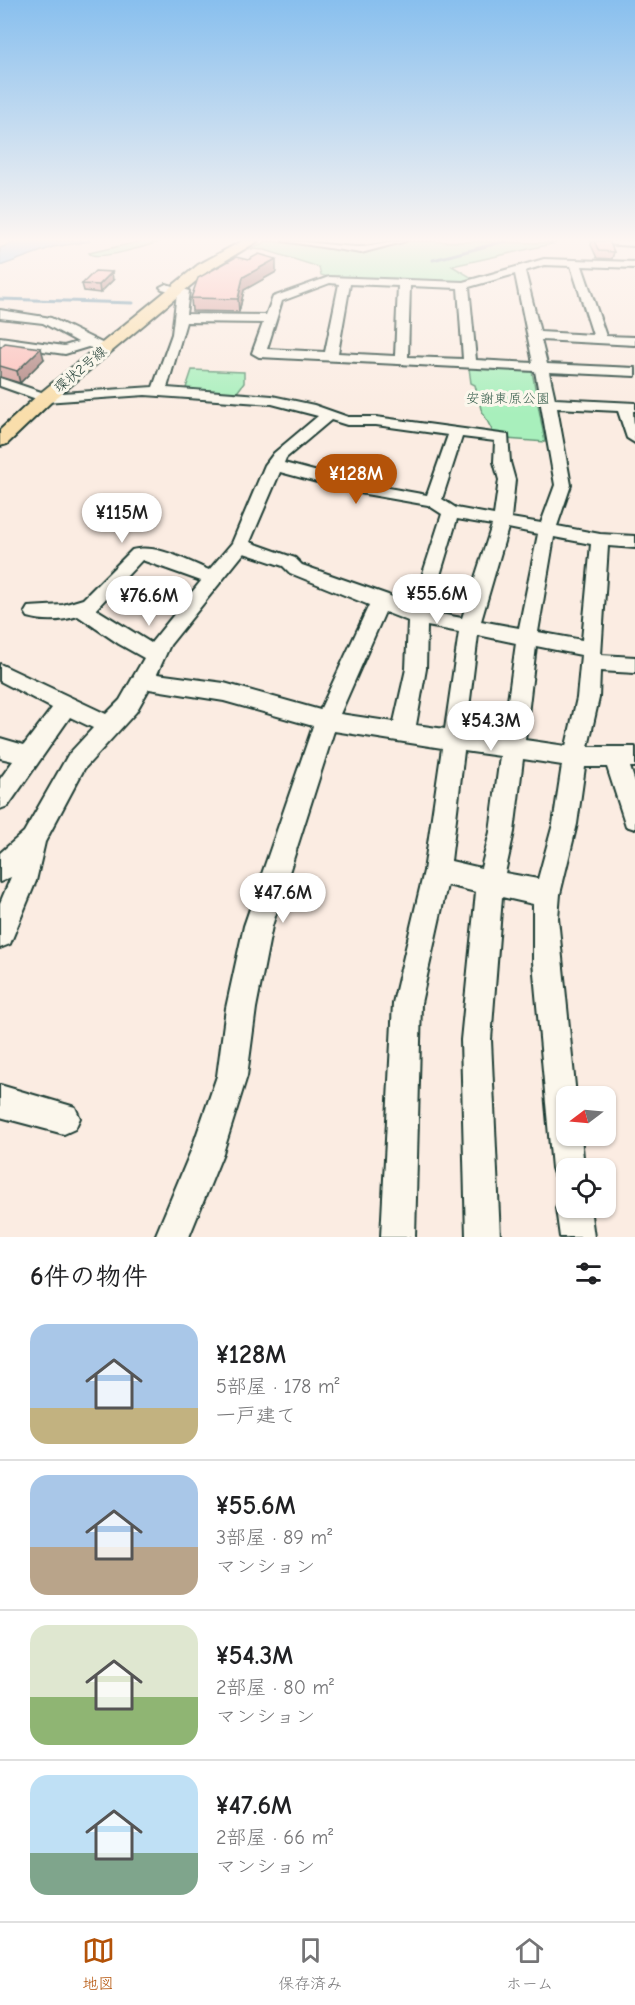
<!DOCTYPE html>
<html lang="ja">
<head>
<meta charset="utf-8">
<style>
  :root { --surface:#fff; --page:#f2f2f2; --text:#202124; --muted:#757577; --line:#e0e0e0; --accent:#b45309 }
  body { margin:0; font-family:"Comic Neue","Klee One",sans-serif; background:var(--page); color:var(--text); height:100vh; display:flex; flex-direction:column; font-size:22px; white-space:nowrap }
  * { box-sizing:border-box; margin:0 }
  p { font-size:20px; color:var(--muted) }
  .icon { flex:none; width:33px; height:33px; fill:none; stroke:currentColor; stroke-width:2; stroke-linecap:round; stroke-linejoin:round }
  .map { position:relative; height:1237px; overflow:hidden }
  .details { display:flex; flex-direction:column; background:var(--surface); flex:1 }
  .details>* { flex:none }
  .needle { width:39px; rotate:254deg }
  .tools { position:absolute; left:556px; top:1086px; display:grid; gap:12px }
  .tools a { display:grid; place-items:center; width:60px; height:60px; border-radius:12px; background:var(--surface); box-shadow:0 2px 4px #0004; font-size:30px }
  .price { position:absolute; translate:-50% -51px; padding:0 14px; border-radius:21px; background:#fff; color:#222; font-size:20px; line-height:39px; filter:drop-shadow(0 2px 3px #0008) }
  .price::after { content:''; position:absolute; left:50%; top:36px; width:18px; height:14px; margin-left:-9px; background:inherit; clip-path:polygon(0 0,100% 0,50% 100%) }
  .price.current { background:var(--accent); color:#fff }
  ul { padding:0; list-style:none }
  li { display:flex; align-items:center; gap:18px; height:150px; padding:0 30px }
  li+li { border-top:2px solid var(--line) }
  li span { display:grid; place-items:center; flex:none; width:168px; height:120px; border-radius:18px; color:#555 }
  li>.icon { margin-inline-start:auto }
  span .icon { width:72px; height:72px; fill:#fffc; stroke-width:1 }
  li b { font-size:26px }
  h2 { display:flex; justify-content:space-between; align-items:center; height:72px; padding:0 30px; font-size:26px }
  .tabs { display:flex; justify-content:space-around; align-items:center; height:84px; border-top:2px solid var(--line); background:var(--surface); font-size:16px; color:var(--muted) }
  .tabs a { display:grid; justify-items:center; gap:3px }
  .tabs .current { color:var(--accent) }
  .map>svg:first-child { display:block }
</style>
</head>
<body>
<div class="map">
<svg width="635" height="1237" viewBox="0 0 635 1237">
  <rect width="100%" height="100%" fill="#fbece2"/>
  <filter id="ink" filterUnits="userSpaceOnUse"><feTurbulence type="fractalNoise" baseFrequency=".0167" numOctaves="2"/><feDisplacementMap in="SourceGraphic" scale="12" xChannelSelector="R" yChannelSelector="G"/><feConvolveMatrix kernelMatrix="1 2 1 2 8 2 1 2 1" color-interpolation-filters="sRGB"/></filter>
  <g filter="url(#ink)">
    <g fill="#a8efbc" stroke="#649678" stroke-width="1.5">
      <path d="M142,241h20c-12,4 -66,21 -73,12z"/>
      <polygon points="267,241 361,251 405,241 556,243 452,266 474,279 462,283 331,278 321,275 319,267 265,250 250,249"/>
      <polygon points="469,368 532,371 545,442 506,439 494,434 481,409 475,385 471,383"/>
      <polygon points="192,370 244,372 244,383 235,395 185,391"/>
    </g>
    <polygon fill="#98d0f8" stroke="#6895aa" stroke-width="1.5" points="19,241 91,241 53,247 0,266 0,248"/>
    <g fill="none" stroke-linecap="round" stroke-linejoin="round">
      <g stroke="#6895aa" stroke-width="3">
        <polyline points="433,260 506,241"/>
        <polyline points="0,299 133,303"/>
      </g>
      <defs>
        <g id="minor">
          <path d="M283,241c26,0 51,5 76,6 15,0 31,-6 47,-6l-45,12z"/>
          <polygon points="597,241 635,241 635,246 602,244"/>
          <path d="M544,259l91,3v6l-53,-2 24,70 29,1v8l-94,-5 6,24 88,4v8l-86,-4 6,27 80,4v8h-2l2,32 -8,-5 -9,-27 -61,-3 14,77 -14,41 43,8 35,2v12l-27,-2 -7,109 34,2v16l-35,-2 -1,27 -11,49h47v20h-5l5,15v47l-9,-3 -19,-59h-22l-8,57 -17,70 -2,24 18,178h-9v40h14l3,32h-17v16l-11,-4 -4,-12 -19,-206v-58l-31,-7 -11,143 9,197h-34l-5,-197 15,-148 -29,-7 -26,118 -6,234h-34l12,-234 31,-132 18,-123 -108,-17 -62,195 -16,82 -9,68 -24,77 -34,84h-34l36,-86 26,-75 9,-68 18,-82 69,-200 -89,-25 -75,-12 -13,23 -52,57 -39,73 -9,39 -26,63 -10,4v-45l11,-26 -11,5v-29l24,-21 44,-77 25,-27 -23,-11 -62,89 -8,3v-30l13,-18 -13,-3v-20l24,7 28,-37 -52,-27v-17l106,50 14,-14 24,-42 -25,-14 -41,-28c-16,5 -33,6 -50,1l-3,-5 3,-5 35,-2 20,-6 49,-49c24,-7 55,11 77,20l23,-27 33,-78 9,-12 44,-37 -46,-12 -127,-9 -100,7 -45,-16v-8l47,16 106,-7 19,-53 5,-41 -15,-4 -2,-2 6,-3 23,7 -3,23 80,1 7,-18 56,-20 134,5zM544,265l27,1 22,69 -53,-3 -15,-61zM515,274l18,89 -57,-3 -7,-73zM330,283l9,1 -14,68 -58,-3 15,-48zM350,284l48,2 -3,70 -57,-3zM410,286l48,2 5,71 -55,-2zM186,322l77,1 -11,30 7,4 276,14 20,114 -14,38 -30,-5 4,-38 -5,-18 -2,-27 -132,-18h-28l-34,-12 -42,-9 -105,-8zM331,420l16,5h29l72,10 -21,60 -72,-13 -71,-19 2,-5zM462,437l33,4 -1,21 5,18 -5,35 -38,-7 -14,-9zM280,472l74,20 74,13 14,9 -30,93 -24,-12 -86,-30 -7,-7 -45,-16zM457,519l35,6 -30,93 -33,-6zM508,528l30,6 -19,94 -38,-7zM554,537l37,7 -9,96 -44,-8zM244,553l39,13 7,7 79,32 -49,105 -96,-27 -67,-9 13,-29zM142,560l59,21 -50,62 -55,-34zM385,612l23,9 -2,48 -12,53 -54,-8zM427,626l32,6 -14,97 -29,-4 10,-56zM478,635l38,8 -13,94 -37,-5zM536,646l45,9 -4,43 -11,48 -41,-6zM464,751l36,5 -10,76 -9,36 -30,-7zM523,759l39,6 -9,59 -15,55 -33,-6 9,-41z"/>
          <polygon points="0,310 51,318 112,348 106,352 88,347 65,354 0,345 0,337 64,346 78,342 43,323 0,318"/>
          <polygon points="0,1085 75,1107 80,1118 75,1129 64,1134 0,1117"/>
          <polygon points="567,1194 567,1208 590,1208 594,1237 560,1237 556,1208 561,1196"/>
        </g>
        <polygon id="major" points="242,241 258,241 208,271 51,402 7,444 0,446 0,430 39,394 198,265"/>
      </defs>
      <use href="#minor" stroke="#1f3d34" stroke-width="4"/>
      <use href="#major" stroke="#1f3d34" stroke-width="4"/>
      <use href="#minor" fill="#fbf7ec" fill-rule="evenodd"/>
      <use href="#major" fill="#f9deab" fill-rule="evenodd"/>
    </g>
    <g fill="#d8a4a0" stroke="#1f3d34" stroke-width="1.5">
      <polygon points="592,241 609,241 614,252 612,259 597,258 591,245"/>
      <polygon points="276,272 244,290 239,312 192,311 191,298"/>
      <polygon points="113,280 100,293 84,291 82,284"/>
      <polygon points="0,348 44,359 20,383 0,377"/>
    </g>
    <g fill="#b08682" stroke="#1f3d34" stroke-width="1.5">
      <polygon points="276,259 276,272 244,290 239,312 238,299 243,277"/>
      <polygon points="112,272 113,280 100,293 99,285"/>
      <polygon points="41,348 44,359 20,383 17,371"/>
    </g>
    <g fill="#fbbfba" stroke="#1f3d34" stroke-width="1.5">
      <polygon points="594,241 609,241 614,252 599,251"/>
      <polygon points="259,254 276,259 243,277 238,299 191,298 198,278 236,257 248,260"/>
      <polygon points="95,271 112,272 99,285 82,284"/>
      <polygon points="5,343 41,348 17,371 0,366 0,348"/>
    </g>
  </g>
  <linearGradient id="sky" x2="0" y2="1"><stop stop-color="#88bfee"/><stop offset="0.58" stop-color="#fdf6f2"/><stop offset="1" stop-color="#fdf6f2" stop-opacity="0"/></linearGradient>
  <rect width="635" height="414" fill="url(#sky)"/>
  <g text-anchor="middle" stroke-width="6" stroke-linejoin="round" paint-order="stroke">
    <g font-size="14" fill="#1f3d34" stroke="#fbf7ec">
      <text transform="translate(80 369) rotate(-40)" y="5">環状2号線</text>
    </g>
    <g font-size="14" fill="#3a614f" stroke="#fbf7ec">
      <text x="508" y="403">安謝東原公園</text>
    </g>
  </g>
</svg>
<div class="tools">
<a><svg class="needle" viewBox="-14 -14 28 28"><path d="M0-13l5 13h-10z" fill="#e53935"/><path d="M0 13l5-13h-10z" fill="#757577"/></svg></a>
<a><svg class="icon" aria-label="locate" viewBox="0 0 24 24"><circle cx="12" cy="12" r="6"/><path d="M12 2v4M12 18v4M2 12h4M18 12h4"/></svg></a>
</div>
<b class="price current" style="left:356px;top:505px">¥128M</b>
<b class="price" style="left:122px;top:544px">¥115M</b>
<b class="price" style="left:437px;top:625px">¥55.6M</b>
<b class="price" style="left:149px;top:627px">¥76.6M</b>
<b class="price" style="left:491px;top:752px">¥54.3M</b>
<b class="price" style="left:283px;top:924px">¥47.6M</b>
</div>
<section class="details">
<h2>6件の物件<svg class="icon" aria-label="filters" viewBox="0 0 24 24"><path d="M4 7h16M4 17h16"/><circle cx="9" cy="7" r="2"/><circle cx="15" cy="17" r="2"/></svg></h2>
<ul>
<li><span style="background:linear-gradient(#a9c7e8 70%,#c2b280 0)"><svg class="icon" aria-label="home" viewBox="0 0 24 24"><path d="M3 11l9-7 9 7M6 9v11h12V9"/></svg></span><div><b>¥128M</b><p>5部屋 · 178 m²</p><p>一戸建て</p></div></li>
<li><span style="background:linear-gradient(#a9c7e8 60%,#b9a48a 0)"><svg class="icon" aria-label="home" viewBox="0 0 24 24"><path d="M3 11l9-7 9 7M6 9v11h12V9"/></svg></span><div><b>¥55.6M</b><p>3部屋 · 89 m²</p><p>マンション</p></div></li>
<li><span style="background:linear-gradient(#dfe7d0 60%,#8fb573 0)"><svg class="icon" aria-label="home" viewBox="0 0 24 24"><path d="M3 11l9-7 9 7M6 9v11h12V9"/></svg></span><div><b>¥54.3M</b><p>2部屋 · 80 m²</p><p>マンション</p></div></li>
<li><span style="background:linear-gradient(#bfe0f5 65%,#7fa58c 0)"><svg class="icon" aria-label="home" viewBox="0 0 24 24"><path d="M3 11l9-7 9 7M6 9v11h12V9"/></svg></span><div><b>¥47.6M</b><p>2部屋 · 66 m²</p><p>マンション</p></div></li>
</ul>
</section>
<nav class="tabs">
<a class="current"><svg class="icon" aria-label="map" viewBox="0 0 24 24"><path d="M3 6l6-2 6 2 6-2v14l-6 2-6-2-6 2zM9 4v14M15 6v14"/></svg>地図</a>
<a><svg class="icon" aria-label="saved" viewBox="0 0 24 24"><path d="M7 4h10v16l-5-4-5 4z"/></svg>保存済み</a>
<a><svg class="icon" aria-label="home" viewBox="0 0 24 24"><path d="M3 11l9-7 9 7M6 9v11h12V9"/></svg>ホーム</a>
</nav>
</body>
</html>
